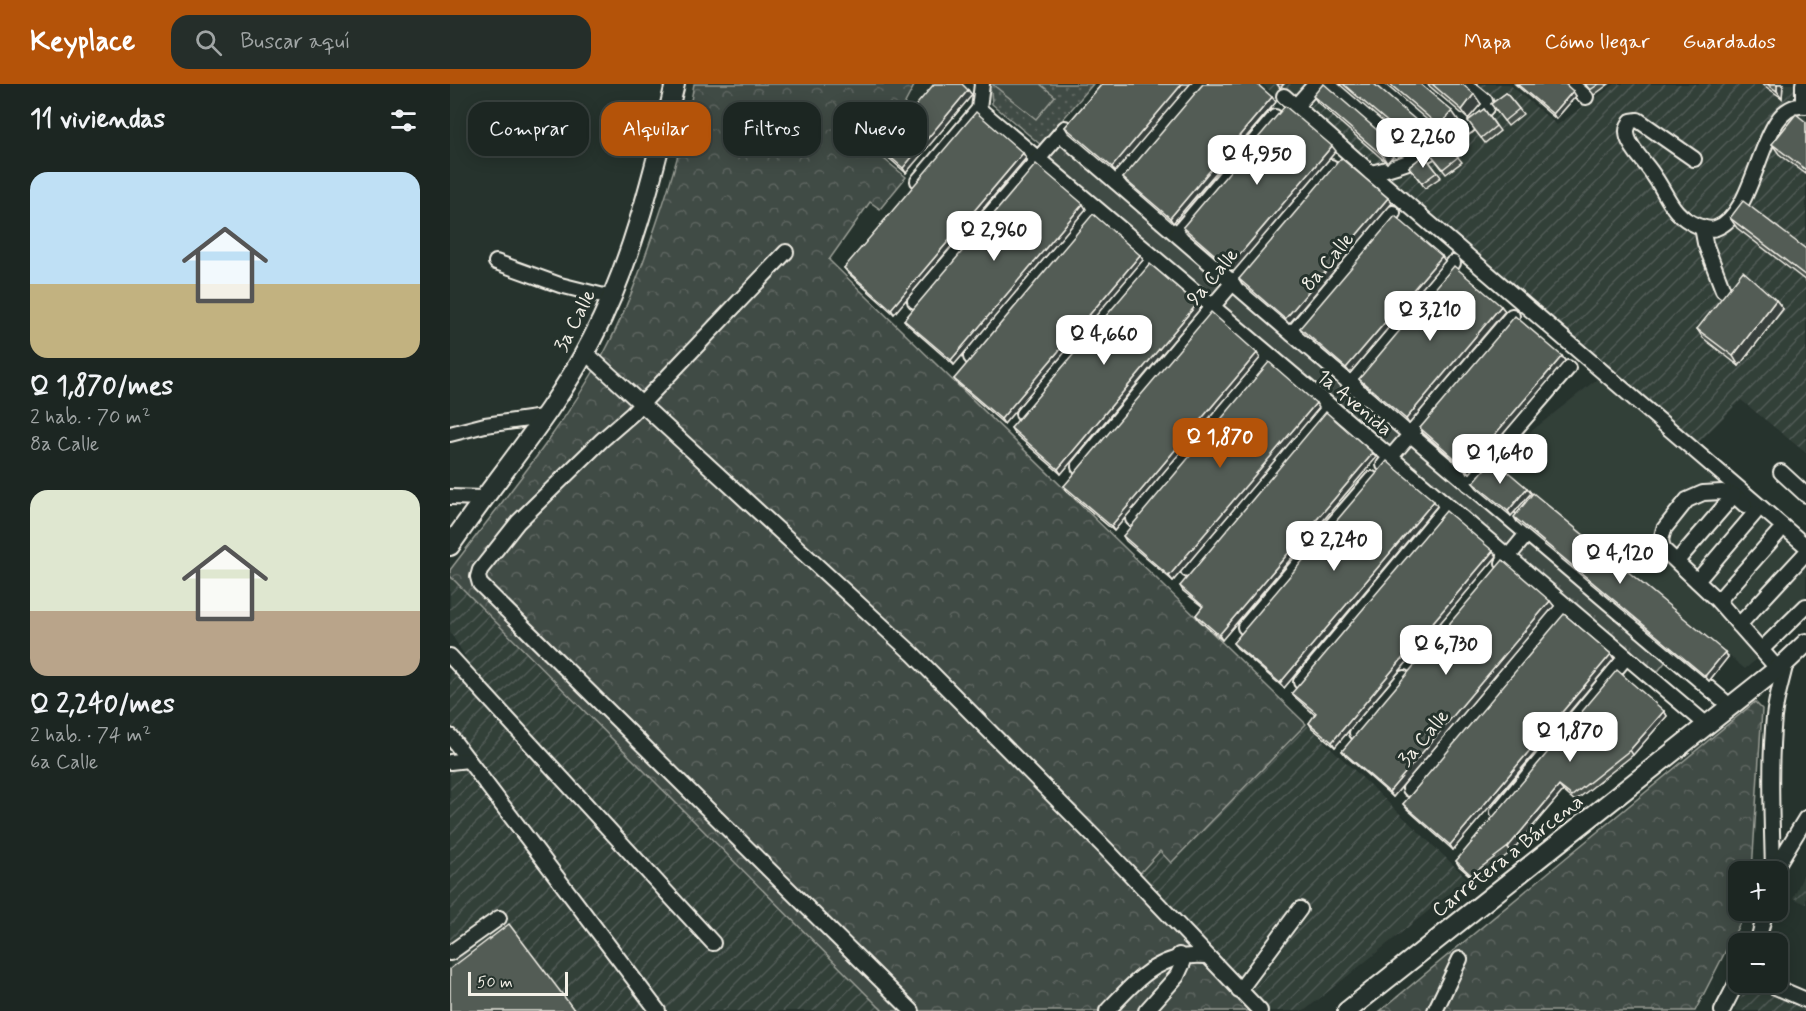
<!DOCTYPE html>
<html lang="es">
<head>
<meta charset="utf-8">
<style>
  :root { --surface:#1c2622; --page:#252e2a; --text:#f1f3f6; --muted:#a0a5a5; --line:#3a4340; --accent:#b45309 }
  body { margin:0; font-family:Mynerve,sans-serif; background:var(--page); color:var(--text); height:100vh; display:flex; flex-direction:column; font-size:22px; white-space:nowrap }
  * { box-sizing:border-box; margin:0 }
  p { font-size:20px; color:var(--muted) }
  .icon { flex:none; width:33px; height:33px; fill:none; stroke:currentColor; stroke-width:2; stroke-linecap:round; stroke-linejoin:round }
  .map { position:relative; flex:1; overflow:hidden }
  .sheet { display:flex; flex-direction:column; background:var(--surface); width:450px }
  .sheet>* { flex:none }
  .top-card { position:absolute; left:18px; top:18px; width:570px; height:54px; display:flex; gap:12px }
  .buttons { position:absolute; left:1278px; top:777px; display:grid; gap:12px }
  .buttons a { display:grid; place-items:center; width:60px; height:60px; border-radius:12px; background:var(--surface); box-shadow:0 3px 15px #0003,0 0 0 2px var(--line); font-size:30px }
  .scale { position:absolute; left:18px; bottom:15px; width:100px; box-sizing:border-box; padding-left:6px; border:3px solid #f4f1e8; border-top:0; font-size:16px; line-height:21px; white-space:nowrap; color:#f4f1e8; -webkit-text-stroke:4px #26332d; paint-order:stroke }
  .price { position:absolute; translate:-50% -51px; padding:0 14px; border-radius:12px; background:#fff; color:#222; font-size:20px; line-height:39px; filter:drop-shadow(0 2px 3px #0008) }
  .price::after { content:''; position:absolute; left:50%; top:36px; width:18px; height:14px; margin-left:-9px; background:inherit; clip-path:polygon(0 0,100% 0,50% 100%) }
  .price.active { background:var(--accent); color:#fff }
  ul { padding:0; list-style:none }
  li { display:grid; align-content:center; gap:12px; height:318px; padding:0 30px }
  li span { display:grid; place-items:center; height:186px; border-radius:18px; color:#555 }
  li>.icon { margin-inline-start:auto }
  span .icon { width:108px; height:108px; fill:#fffc; stroke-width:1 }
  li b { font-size:26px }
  h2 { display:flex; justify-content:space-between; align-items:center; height:72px; padding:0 30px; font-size:26px }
  .chip { padding:0 21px; border-radius:18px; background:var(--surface); box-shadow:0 3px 15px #0003,0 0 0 2px var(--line); font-size:21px; line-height:54px }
  .chip.active { background:var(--accent); color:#fff }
  header { display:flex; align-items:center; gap:36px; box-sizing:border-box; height:84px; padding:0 30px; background:var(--accent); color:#fff }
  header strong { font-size:28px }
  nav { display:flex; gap:33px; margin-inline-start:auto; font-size:21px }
  .search { width:420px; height:54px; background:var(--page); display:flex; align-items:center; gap:15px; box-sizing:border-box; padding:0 21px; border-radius:18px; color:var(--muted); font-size:22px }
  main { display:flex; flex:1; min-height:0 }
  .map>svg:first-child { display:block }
</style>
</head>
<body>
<header>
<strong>Keyplace</strong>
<div class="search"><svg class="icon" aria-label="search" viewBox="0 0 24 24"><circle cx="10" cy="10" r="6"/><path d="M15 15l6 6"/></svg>Buscar aquí</div>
<nav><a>Mapa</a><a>Cómo llegar</a><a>Guardados</a></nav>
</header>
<main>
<section class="sheet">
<h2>11 viviendas<svg class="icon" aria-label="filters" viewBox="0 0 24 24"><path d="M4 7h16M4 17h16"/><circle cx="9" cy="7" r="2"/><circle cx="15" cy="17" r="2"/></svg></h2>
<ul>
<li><span style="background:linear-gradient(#bfe0f5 60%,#c2b280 0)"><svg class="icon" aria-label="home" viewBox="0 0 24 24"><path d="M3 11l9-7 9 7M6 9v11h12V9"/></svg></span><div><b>Q 1,870/mes</b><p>2 hab. · 70 m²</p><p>8a Calle</p></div></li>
<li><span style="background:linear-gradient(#dfe7d0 65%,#b9a48a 0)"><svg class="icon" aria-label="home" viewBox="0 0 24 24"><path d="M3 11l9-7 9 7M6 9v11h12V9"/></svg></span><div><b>Q 2,240/mes</b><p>2 hab. · 74 m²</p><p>6a Calle</p></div></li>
</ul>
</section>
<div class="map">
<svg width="1356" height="927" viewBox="0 0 1356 927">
  <defs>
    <pattern id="industrial-furrows" width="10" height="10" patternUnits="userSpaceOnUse" patternTransform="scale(1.5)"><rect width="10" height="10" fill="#333f39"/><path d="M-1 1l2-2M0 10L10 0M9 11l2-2" fill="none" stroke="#515b56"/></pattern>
    <pattern id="grass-tufts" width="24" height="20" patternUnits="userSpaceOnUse" patternTransform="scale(1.5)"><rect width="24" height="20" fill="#414b45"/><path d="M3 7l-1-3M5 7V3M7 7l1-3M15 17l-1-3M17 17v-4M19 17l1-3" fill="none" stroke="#5d6560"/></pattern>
    <pattern id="forest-crowns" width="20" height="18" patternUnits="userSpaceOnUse" patternTransform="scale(1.5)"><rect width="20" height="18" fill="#414b45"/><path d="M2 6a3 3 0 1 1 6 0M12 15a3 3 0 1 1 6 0" fill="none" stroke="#5d6560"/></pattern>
    <pattern id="park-dots" width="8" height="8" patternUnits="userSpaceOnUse" patternTransform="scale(1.5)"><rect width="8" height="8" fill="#414b45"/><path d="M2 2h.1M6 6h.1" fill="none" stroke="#5d6560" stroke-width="1.8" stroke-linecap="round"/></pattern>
  </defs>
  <rect width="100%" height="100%" fill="#26332d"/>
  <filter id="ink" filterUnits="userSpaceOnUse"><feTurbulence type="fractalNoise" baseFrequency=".0167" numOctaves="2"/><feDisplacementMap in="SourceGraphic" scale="12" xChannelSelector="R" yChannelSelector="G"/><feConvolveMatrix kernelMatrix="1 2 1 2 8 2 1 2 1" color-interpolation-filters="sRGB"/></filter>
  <g filter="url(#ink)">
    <polygon fill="#333f39" points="1151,292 1356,469 1356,534 1295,585 1064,394 1050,372"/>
    <g fill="url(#industrial-furrows)">
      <polygon points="812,0 1059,0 1107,41 1165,0 1356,0 1356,369 1291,316 1248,359 1146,272 955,125"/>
      <polygon points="0,492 433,927 0,927 0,589 16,574 0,548"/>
      <polygon points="856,640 1018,795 854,927 803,927 682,798 710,767 721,779"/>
      <polygon points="1356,786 1356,820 1343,814"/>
      <polygon points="1299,899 1305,899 1356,923 1356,927 1284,927"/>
    </g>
    <polygon fill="url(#grass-tufts)" stroke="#9a9e96" stroke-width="1.5" points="610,50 1220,572 1202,595 587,75"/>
    <g fill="url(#forest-crowns)" stroke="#9a9e96" stroke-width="1.5">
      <path d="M244,0h221l-37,70 28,23 -26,32 -10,-7 -41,58 477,464 -135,139 -11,-12 -28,31 121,129h-370l-433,-435v-6c53,-70 110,-138 153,-215 22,-41 38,-86 53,-130 16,-46 30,-93 38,-141z"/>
      <polygon points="1305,618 1312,625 1302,787 1288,788 1288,826 1296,827 1245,927 930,927"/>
    </g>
    <polygon fill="url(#park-dots)" stroke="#9a9e96" stroke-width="1.5" points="533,0 643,0 591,61 542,20 541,7"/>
    <polygon fill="#414b45" stroke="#9a9e96" stroke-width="1.5" points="542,0 590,0 605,12 586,35"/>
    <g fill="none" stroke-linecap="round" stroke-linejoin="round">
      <defs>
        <g id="minor">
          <polyline points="880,0 969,75"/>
          <polyline points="927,0 997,59"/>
          <polyline points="968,0 1018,42"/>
          <polyline points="1121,0 1136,13"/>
          <polyline points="834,12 921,89 1356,462"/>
          <polyline points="1353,21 1353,0"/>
          <polyline points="846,22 862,4 870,0"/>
          <polyline points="529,25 1257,641"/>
          <polyline points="610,50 842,250 1280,622"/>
          <path d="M1244,75l-56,-39 -7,1c-4,6 -5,10 -3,17 4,13 19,26 26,38 15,21 17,39 44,50 6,2 12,4 18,2 45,-16 42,-129 90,-122"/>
          <path d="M921,89c54,-13 76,-26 115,-65l-1,-7 -21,-17"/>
          <polyline points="468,97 529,25 532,0"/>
          <polyline points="666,98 750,0"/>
          <polyline points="1252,143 1255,159 1273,206"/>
          <polyline points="727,150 825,33"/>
          <polyline points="336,168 182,330 152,356 68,438 30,486 28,493 30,500 462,927"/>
          <polyline points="46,178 110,201 162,214"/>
          <polyline points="465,217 615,44"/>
          <polyline points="842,250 943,129"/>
          <polyline points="135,268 463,570 657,766 810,927"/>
          <polyline points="521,273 644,124"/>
          <polyline points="902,299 1003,179"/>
          <polyline points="573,330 703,173"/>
          <polyline points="0,350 35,341 93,333"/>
          <polyline points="934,381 1062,232"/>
          <polyline points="629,383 762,223 881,83"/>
          <polyline points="1331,388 1356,411"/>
          <polyline points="1018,400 1118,284"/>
          <polyline points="0,413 33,414"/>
          <polyline points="1295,421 1284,411 1272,408 1253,409 1237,416 1214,445 1211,456 1213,465 1268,517 1328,585"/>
          <polyline points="683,435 821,273"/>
          <polyline points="1227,477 1284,411"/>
          <polyline points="1053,479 1077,450"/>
          <polyline points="738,486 878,322"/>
          <polyline points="1247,497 1305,429"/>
          <polyline points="1268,517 1328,449"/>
          <polyline points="1289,541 1354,471"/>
          <polyline points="795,543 922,395"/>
          <polyline points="1312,565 1356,522"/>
          <polyline points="0,572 263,859"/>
          <polyline points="851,598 997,423"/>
          <polyline points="907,649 954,594"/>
          <polyline points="0,652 208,927"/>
          <polyline points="0,678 18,676"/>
          <polyline points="960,705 1114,521"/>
          <polyline points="1048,728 1176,573"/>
          <path d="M1323,788c-1,-52 -4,-104 1,-155 2,-19 8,-37 12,-55"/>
          <polyline points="1323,788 1356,734"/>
          <polyline points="1307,860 1316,826"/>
          <polyline points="0,869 49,834"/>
          <polyline points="1314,898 1356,916"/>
          <polyline points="789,907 850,825"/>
          <path d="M657,927c30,-31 52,-59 99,-55"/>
          <polyline points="696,927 727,892 733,879 729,871"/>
          <polyline points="985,927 1010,875"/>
          <polyline points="1272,927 1288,896"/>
        </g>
        <g id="major">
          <path d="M0,462c47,-69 104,-133 142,-207 41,-78 62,-169 83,-255"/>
          <polyline points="897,927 1336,578 1356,559"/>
        </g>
      </defs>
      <use href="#minor" stroke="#f4f1e8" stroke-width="18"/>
      <use href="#major" stroke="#f4f1e8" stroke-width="22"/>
      <use href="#minor" stroke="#26332d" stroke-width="14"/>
      <use href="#major" stroke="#26332d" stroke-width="18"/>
    </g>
    <g fill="#474f49" stroke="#f4f1e8" stroke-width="1.5">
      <polygon points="652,0 665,88 618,48 615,43"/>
      <polygon points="889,0 924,0 981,53 968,68"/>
      <polygon points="935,0 970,0 1009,37 996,52"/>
      <polygon points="977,0 1012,0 1031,20 1018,35"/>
      <polygon points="1065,0 1115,0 1126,12 1106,35"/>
      <polygon points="1135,0 1159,0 1144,11"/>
      <polygon points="1312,0 1333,0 1332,14"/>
      <polygon points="518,6 522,11 456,89 433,69 430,64"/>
      <polygon points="1056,9 1073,30 1058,42 1041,20"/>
      <polygon points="863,12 948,66 937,79 868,19"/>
      <polygon points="826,18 723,139 677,99 673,94"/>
      <polygon points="1034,25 1050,47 1035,59 1018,37"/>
      <polygon points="1356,38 1356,90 1329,70 1322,60"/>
      <polygon points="995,57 1012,78 996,90 980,69"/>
      <polygon points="886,67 783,188 736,148 733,143"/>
      <polygon points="573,69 576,74 444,230 398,189 394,184"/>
      <polygon points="974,71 991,93 975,104 959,83"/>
      <polygon points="942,119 839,240 792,200 789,195"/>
      <polygon points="636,125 504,281 458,241 454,236"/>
      <polygon points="1280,134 1356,165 1356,197 1287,144"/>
      <polygon points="690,171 693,176 554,340 508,300 504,295"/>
      <polygon points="995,177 900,289 853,249 850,244"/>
      <polygon points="1326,216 1333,225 1289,282 1253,254 1247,245"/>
      <polygon points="747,220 750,225 611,390 564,349 561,344"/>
      <polygon points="1051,222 1055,227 959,340 913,300 909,295"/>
      <polygon points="1112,272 1115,277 1020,389 973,349 970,344"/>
      <polygon points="810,274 664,447 617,407 614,402"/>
      <polygon points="869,324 723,497 676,457 673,452"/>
      <polygon points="923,369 926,374 772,556 749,536 746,531 753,523 733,507 730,502"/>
      <polygon points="1023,399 1077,404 1081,409 1061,432 1027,404"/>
      <polygon points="987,422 834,604 787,564 783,559"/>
      <polygon points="1064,433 1275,568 1278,573 1259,597 1067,438"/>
      <polygon points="1043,467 1047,472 885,663 862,644 859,639 865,631 846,614 842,609"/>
      <polygon points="1100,517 1104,522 943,713 896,672 892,667"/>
      <polygon points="1161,570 1164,575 1003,766 957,725 953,720"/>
      <polygon points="1214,627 1217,632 1183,671 1125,717 1113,707 1061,768 1025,796 1009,782 1006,777"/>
    </g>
    <g fill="#39403c" stroke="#f4f1e8" stroke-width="1.5">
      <polygon points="732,0 740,0 665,88 662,83"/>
      <polygon points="827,0 834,0 830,4"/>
      <polygon points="1327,0 1333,0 1332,14 1327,7"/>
      <polygon points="518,6 522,11 456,89 453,84"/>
      <polygon points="1123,7 1126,12 1106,35 1103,30"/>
      <polygon points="1024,10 1031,20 1018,35 1012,26"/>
      <polygon points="822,13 826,18 723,139 720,134"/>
      <polygon points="1002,27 1009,37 996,52 989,42"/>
      <polygon points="974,43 981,53 968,68 961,58"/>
      <polygon points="942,59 948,66 937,79 932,71"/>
      <polygon points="882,62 886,67 783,188 779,183"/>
      <polygon points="573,69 576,74 444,230 441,225"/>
      <polygon points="938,114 942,119 839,240 835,235"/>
      <polygon points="633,120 636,125 504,281 501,276"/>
      <polygon points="690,171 693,176 554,340 551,335"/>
      <polygon points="992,172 995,177 900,289 896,284"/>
      <polygon points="1326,216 1333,225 1289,282 1283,272"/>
      <polygon points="747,220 750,225 611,390 608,385"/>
      <polygon points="1051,222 1055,227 959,340 956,335"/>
      <polygon points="807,269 810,274 664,447 661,442"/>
      <polygon points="1112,272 1115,277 1020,389 1016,384"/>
      <polygon points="866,319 869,324 723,497 719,492"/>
      <polygon points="923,369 926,374 772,556 769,551"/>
      <polygon points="1077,404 1081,409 1061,432 1058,427"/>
      <polygon points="984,417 987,422 834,604 830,599"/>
      <polygon points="1043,467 1047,472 885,663 882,658"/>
      <polygon points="1100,517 1104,522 943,713 939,708"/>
      <polygon points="1275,568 1278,573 1259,597 1255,592"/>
      <polygon points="1161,570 1164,575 1003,766 1000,761"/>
      <polygon points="1214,627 1217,632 1183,671 1180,666"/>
      <polygon points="1109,702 1113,707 1061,768 1058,763"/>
    </g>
    <g fill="#525c55" stroke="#f4f1e8" stroke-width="1.5">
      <polygon points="484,0 512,0 518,6 453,84 430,64"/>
      <polygon points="652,0 732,0 662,83 615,43"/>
      <polygon points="753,0 807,0 822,13 720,134 673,94"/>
      <polygon points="873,0 874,0 942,59 932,71 863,12"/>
      <polygon points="893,0 924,0 974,43 961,58"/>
      <polygon points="940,0 970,0 1002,27 989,42"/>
      <polygon points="982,0 1012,0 1024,10 1012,26"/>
      <polygon points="1067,0 1115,0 1123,7 1103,30"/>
      <polygon points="1135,0 1149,0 1140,6"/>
      <polygon points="1317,0 1327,0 1327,7"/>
      <polygon points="1056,9 1069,25 1054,37 1041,20"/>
      <polygon points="835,22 882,62 779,183 733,143"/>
      <polygon points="1034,25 1046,42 1031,54 1018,37"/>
      <polygon points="526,28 573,69 441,225 394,184"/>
      <polygon points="1346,30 1356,38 1356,86 1322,60"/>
      <polygon points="995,57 1008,73 993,85 980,69"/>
      <polygon points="974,71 987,88 972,99 959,83"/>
      <polygon points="891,74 938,114 835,235 789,195"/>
      <polygon points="586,80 633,120 501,276 454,236"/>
      <polygon points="1293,117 1356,165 1356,192 1280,134"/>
      <polygon points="643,130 690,171 551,335 504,295"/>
      <polygon points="945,132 992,172 896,284 850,244"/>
      <polygon points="700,180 747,220 608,385 561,344"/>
      <polygon points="1004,182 1051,222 956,335 909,295"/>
      <polygon points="1293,187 1326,216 1283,272 1247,245"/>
      <polygon points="761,228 807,269 661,442 614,402"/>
      <polygon points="1065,232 1112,272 1016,384 970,344"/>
      <polygon points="819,278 866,319 719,492 673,452"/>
      <polygon points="876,328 923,369 769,551 746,531 753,522 730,502"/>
      <polygon points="1043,375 1077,404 1058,427 1023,399"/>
      <polygon points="937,377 984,417 830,599 783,559"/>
      <polygon points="1083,409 1275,568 1255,592 1064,433"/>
      <polygon points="996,427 1043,467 882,658 859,639 866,629 842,609"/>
      <polygon points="1053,476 1100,517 939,708 892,667"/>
      <polygon points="1114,530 1161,570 1000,761 953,720"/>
      <polygon points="1167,586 1214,627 1180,666 1122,712 1109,702 1058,763 1021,791 1006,777"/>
      <polygon points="59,840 125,927 0,927 0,885"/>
    </g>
  </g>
  <g text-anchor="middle" stroke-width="6" stroke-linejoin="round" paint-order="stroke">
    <g font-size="20" fill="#f4f1e8" stroke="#26332d">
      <text transform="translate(877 177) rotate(-50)" y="7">8a Calle</text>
      <text transform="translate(762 192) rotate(-50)" y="7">9a Calle</text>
      <text transform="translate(124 236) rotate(-63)" y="7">3a Calle</text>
      <text transform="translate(905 318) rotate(40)" y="7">1a Avenida</text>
      <text transform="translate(973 653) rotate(-50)" y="7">3a Calle</text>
      <text transform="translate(1057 771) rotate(-38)" y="7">Carretera a Bárcena</text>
    </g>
  </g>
</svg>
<div class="buttons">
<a>+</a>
<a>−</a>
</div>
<div class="scale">50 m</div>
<b class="price" style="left:973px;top:85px">Q 2,260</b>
<b class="price" style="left:807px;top:102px">Q 4,950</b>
<b class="price" style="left:544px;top:178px">Q 2,960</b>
<b class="price" style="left:980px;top:258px">Q 3,210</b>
<b class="price" style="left:654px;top:282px">Q 4,660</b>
<b class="price active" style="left:770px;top:385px">Q 1,870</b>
<b class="price" style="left:1050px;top:401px">Q 1,640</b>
<b class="price" style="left:884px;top:488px">Q 2,240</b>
<b class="price" style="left:1170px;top:501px">Q 4,120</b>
<b class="price" style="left:996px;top:592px">Q 6,730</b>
<b class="price" style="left:1120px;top:679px">Q 1,870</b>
<div class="top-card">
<a class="chip">Comprar</a>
<a class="chip active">Alquilar</a>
<a class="chip">Filtros</a>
<a class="chip">Nuevo</a>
</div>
</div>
</main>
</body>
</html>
